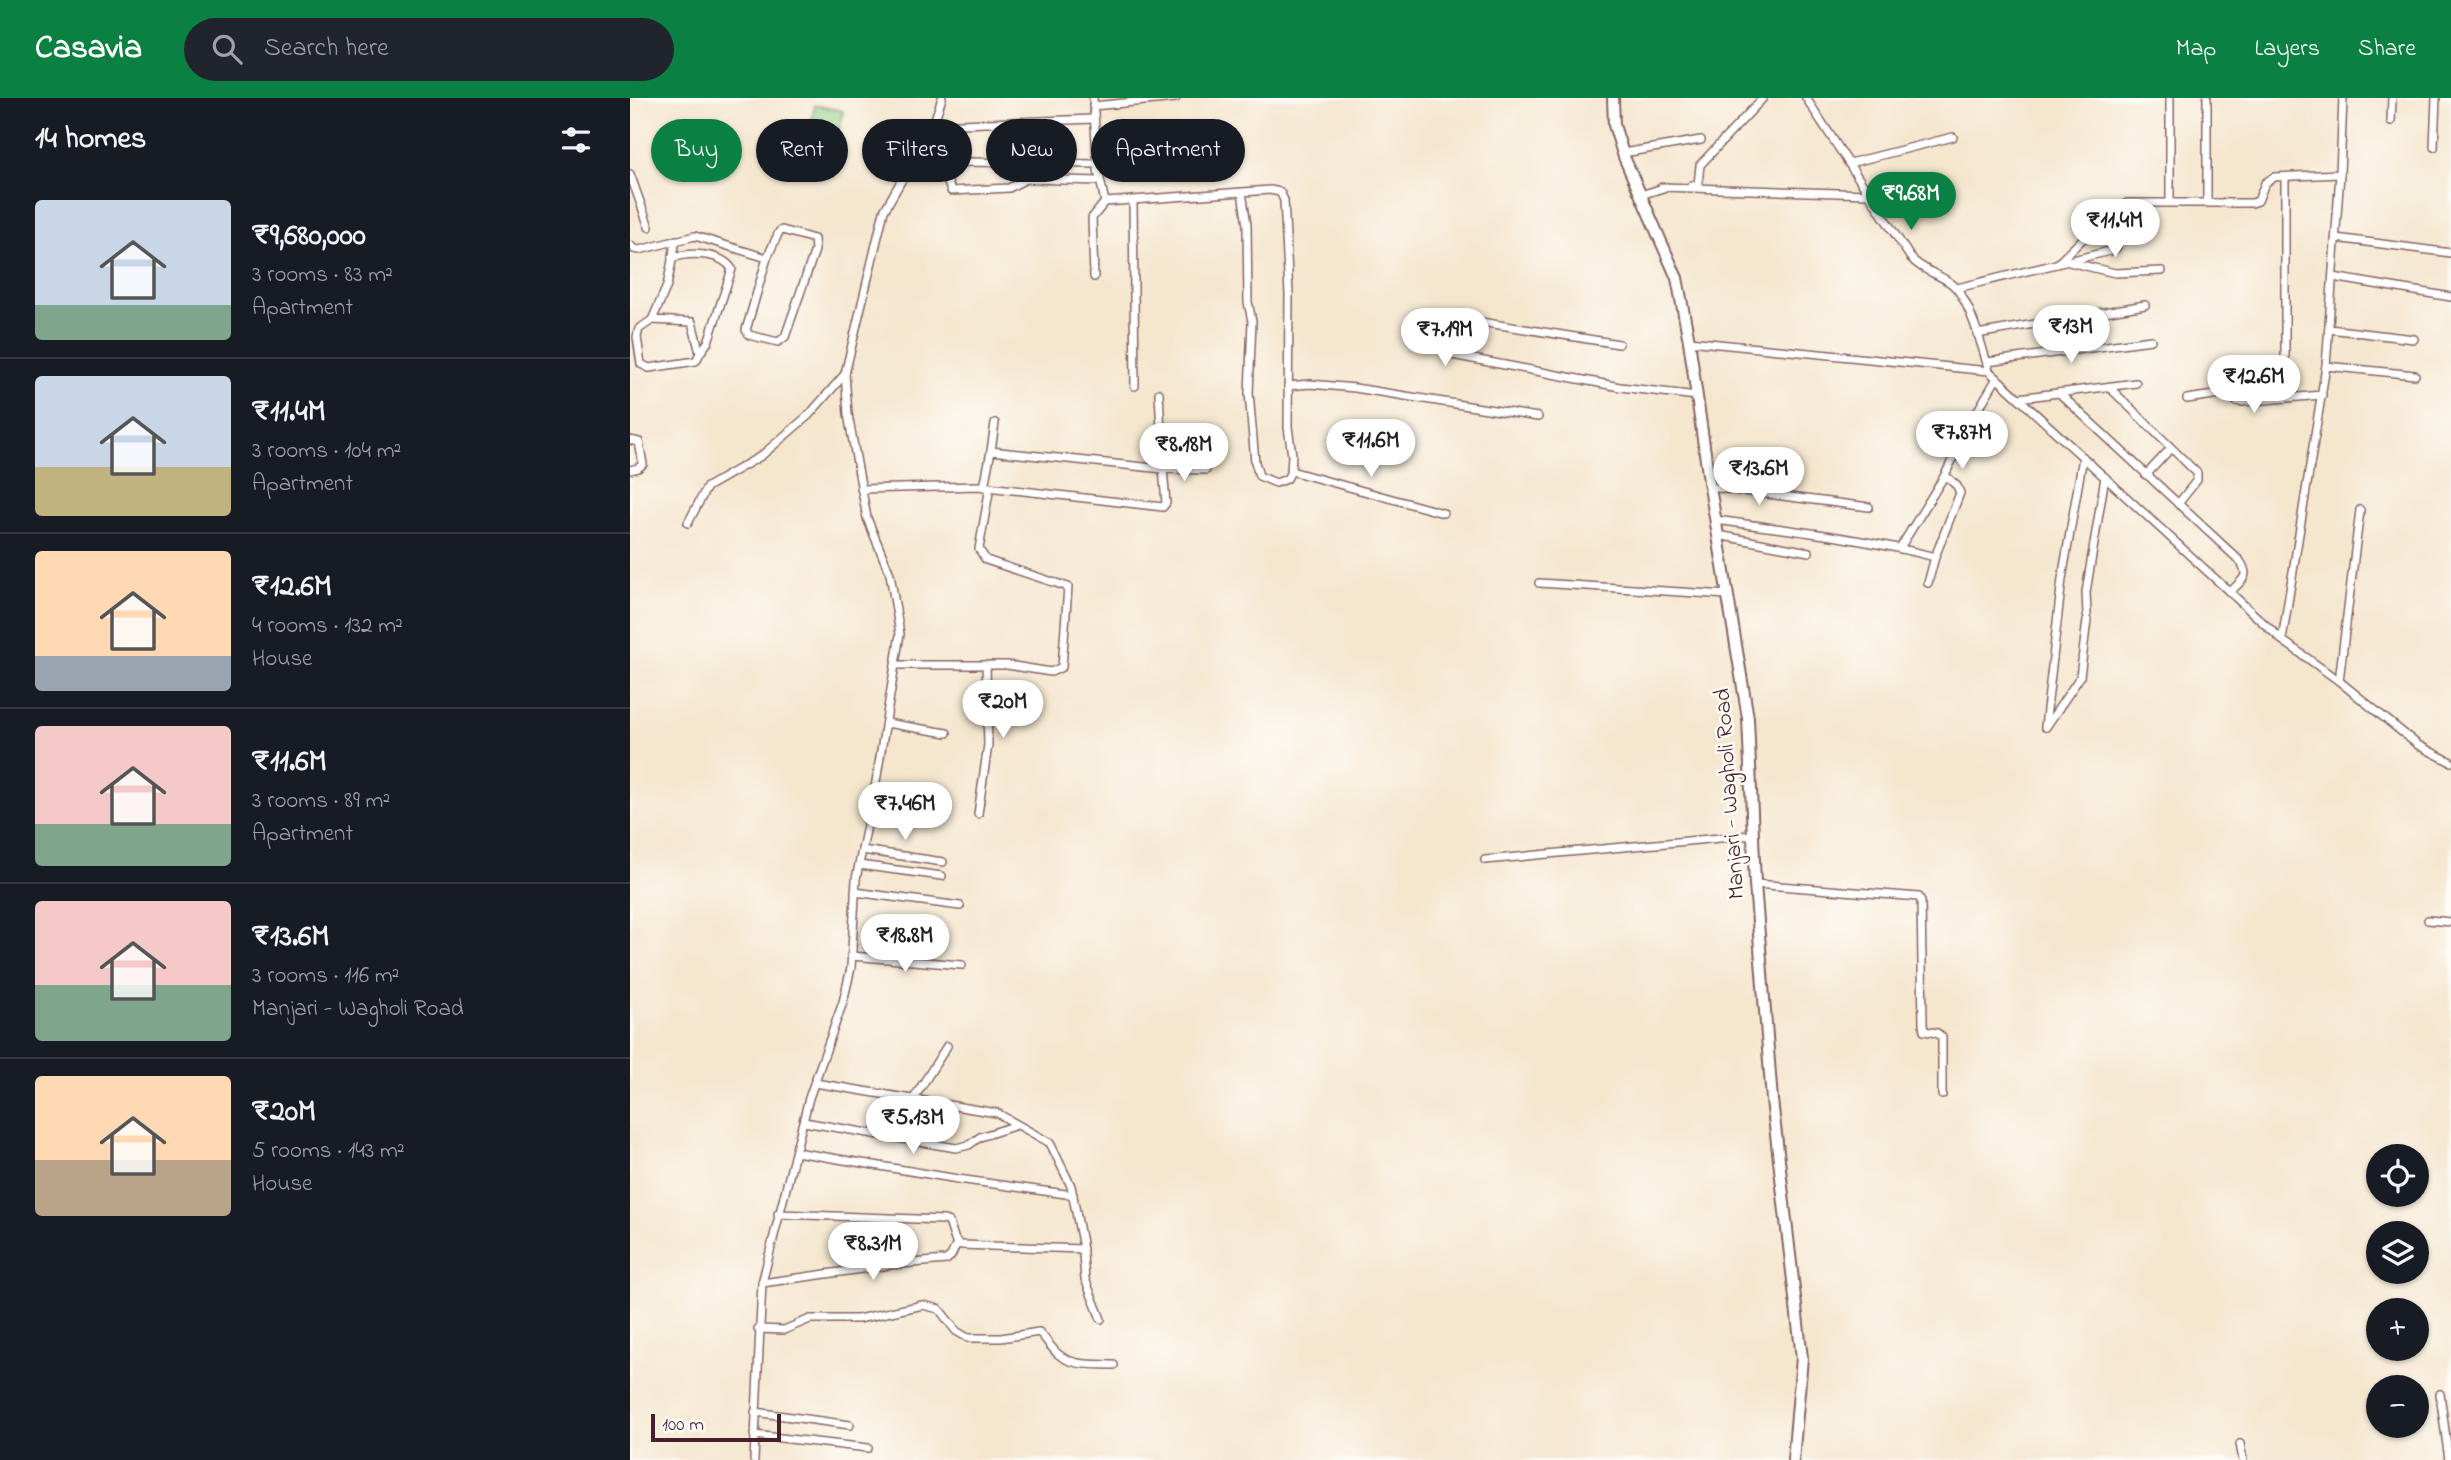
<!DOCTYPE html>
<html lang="en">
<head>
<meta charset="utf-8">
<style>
  :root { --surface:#171b24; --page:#20242c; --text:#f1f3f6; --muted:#9ea1a6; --line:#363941; --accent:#0b8043 }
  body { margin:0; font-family:"Indie Flower",sans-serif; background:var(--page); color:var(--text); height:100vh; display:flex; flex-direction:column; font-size:26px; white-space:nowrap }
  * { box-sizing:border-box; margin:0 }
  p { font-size:23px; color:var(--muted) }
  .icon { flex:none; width:38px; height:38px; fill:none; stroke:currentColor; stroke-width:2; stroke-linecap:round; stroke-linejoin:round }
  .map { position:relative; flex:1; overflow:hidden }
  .details { display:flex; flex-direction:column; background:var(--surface); width:630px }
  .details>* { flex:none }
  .guide { position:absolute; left:21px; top:21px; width:665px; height:63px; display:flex; gap:14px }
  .controls { position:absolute; left:1736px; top:1046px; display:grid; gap:14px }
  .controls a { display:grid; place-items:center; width:63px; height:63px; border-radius:50%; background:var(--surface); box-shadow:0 2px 5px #0004; font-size:35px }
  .scale { position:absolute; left:21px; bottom:18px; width:130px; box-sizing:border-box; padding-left:7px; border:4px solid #4a1f2b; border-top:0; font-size:19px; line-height:24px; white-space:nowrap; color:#4a1f2b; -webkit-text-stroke:5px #fdfcf7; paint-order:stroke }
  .price { position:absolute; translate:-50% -60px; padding:0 16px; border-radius:24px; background:#fff; color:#222; font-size:23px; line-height:46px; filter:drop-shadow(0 2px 4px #0008) }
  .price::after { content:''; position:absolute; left:50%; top:42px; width:21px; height:16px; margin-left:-10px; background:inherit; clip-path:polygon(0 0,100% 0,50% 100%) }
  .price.selected { background:var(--accent); color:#fff }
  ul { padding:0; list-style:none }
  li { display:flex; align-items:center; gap:21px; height:175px; padding:0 35px }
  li+li { border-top:2px solid var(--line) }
  li span { display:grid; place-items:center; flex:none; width:196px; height:140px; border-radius:7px; color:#555 }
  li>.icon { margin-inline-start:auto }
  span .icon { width:84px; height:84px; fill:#fffc; stroke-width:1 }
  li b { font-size:30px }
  h2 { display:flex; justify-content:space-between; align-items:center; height:84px; padding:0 35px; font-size:30px }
  .chip { padding:0 24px; border-radius:32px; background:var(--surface); box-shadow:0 2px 5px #0004; font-size:24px; line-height:63px }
  .chip.selected { background:var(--accent); color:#fff }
  header { display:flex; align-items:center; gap:42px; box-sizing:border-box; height:98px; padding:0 35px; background:var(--accent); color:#fff }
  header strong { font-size:33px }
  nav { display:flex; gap:38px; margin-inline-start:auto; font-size:24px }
  .search { width:490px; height:63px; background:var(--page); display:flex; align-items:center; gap:18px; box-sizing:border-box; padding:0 24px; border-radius:38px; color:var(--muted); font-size:26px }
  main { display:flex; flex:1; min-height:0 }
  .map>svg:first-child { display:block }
</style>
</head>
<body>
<header>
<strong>Casavia</strong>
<div class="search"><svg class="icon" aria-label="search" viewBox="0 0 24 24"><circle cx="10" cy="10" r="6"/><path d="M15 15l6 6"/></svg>Search here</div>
<nav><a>Map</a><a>Layers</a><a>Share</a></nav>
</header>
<main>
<section class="details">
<h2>14 homes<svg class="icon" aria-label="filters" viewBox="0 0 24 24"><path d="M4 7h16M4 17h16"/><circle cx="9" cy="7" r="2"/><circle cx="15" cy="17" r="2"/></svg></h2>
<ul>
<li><span style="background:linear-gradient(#c9d6e8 75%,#7fa58c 0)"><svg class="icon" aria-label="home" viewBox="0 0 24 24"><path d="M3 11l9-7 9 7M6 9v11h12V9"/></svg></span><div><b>₹9,680,000</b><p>3 rooms · 83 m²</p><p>Apartment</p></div></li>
<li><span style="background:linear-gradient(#c9d6e8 65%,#c2b280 0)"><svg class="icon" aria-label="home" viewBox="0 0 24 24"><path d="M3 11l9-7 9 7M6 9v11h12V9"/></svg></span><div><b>₹11.4M</b><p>3 rooms · 104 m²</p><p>Apartment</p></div></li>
<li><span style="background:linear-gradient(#ffd9b3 75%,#9aa5b1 0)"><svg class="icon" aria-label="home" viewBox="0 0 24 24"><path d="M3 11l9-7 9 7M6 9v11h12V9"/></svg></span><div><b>₹12.6M</b><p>4 rooms · 132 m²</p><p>House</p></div></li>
<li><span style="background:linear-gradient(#f6c9c9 70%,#7fa58c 0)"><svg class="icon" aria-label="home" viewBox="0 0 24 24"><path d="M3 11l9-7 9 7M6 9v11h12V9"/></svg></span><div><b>₹11.6M</b><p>3 rooms · 89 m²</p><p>Apartment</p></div></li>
<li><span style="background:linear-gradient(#f6c9c9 60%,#7fa58c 0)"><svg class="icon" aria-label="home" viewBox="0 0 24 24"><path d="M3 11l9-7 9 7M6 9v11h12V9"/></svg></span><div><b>₹13.6M</b><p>3 rooms · 116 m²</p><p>Manjari - Wagholi Road</p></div></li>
<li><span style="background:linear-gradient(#ffd9b3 60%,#b9a48a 0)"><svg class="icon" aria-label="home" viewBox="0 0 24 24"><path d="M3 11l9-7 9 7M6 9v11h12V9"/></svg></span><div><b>₹20M</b><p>5 rooms · 143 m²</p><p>House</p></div></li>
</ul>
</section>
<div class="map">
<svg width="1821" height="1362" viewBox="0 0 1821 1362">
  <rect width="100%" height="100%" fill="#fdfcf7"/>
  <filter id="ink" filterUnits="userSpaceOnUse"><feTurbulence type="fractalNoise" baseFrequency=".0143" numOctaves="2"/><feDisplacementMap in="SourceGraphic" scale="14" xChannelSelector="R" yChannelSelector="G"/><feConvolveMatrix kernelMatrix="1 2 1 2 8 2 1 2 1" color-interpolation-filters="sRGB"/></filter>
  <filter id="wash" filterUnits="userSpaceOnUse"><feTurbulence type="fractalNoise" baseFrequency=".00686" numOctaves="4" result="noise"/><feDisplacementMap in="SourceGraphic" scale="28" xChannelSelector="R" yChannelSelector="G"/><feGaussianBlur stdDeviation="1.57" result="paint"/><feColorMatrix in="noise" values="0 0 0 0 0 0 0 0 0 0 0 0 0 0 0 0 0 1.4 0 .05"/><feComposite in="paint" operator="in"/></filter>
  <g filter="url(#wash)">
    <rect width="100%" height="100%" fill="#f5e6ce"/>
    <polygon fill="#8ecb81" stroke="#6c7556" stroke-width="2" points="185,7 213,13 203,60 175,54"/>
  </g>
  <g filter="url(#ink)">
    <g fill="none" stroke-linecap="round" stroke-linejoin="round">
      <defs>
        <g id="minor">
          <polyline points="463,0 468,72 475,104 640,92 650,94 654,102 659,196 658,329 662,357 661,373 657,381 646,385 629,378 625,364 619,295 622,223 618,204 617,127 612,94"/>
          <path d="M1176,0l104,159c12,14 28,16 42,27 17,13 31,65 37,87"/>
          <polyline points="1577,0 1577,104"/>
          <polyline points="463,8 546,0"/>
          <polyline points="1761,23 1762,0"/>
          <polyline points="303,27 464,21"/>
          <polyline points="1804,49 1806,0"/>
          <polyline points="993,55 1071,42"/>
          <polyline points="284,61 313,71 337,64 467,66"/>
          <polyline points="1220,65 1323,39"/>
          <polyline points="313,71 321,93 379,90 396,81 470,83"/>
          <polyline points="0,76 19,129"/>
          <polyline points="1062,87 1068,87 1070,67 1133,0"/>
          <polyline points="1032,89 1238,96"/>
          <polyline points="1011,97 1036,89"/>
          <polyline points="503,102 505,288"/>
          <polyline points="1540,104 1540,0"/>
          <polyline points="1706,140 1821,155"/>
          <polyline points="0,147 4,151 9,152 65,138 137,160 116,232 119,237 148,244 155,239 185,152 184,141 152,132 149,134 137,160"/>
          <path d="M42,160c17,-6 49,-6 60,11l-24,73 -8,11"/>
          <polyline points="1439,164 1485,175 1532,173"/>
          <polyline points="1427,166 1461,133 1485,117"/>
          <polyline points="464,179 462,120 475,104"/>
          <polyline points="1703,179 1821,199"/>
          <polyline points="1327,190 1484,152 1487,149 1485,117 1497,105 1622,105 1628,103 1635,85 1644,79 1710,76 1713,0"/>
          <polyline points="22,222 62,224 70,255 66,263 19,270 11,266 7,239 9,231 22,222 37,188 46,142"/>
          <polyline points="1699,231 1784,241"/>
          <polyline points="1347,236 1515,207"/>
          <polyline points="1059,243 1359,273 1652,542 1709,583 1788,647 1821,664"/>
          <path d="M989,246l-163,-26 -10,6c-4,12 -9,21 1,30l173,33 77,9"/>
          <polyline points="1357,264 1521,242"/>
          <polyline points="1696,268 1785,277"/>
          <polyline points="658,288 680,286 725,290 908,319"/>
          <polyline points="1479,289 1567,375 1567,382 1548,406"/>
          <path d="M1429,295l181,168c11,16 2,19 -10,31"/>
          <polyline points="1389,300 1506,285"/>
          <polyline points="1655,300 1655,79"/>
          <polyline points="1557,301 1597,295 1606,303 1610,304 1692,297"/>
          <polyline points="0,342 9,344 13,366 8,370 0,372"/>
          <polyline points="361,353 365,325"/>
          <polyline points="661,373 813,415"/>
          <polyline points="1516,377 1541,350"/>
          <polyline points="354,389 361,353 533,371 529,295"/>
          <polyline points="1080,389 1239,409"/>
          <polyline points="231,391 349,388 533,409 536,405 533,371 576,372"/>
          <path d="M1085,422c74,10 148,18 220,37"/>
          <polyline points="58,425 77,389 131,358 179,317 215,276"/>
          <polyline points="1088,437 1179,454"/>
          <polyline points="1270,450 1315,377 1339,327 1367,280"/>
          <polyline points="909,485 1098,497"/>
          <polyline points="1298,485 1305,459 1330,395 1327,388 1315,377"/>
          <polyline points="1457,516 1456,494 1475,379"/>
          <polyline points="1652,542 1696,268 1710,76"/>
          <polyline points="266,567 377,567 421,574 432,569 438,489 356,462 349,451 360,389"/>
          <polyline points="1709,583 1730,412"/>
          <polyline points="256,625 317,635"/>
          <polyline points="1415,629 1432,481 1453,359"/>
          <polyline points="1416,629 1450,579 1457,522"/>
          <polyline points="348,716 358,647 356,567"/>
          <polyline points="232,752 313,764"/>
          <polyline points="855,762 1122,737"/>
          <polyline points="229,767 312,778"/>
          <polyline points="1125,786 1289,799 1291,803 1293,926 1294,933 1307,935 1312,939 1312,997"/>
          <polyline points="225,794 330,808"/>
          <polyline points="1798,822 1821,824"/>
          <polyline points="221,858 332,867"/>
          <polyline points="185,985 367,1015 420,1045 441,1088 452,1145 455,1181 471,1221"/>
          <polyline points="284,1000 317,948"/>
          <polyline points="174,1024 326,1050 339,1047 350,1039 387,1027"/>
          <polyline points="166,1054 328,1081 443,1097"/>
          <polyline points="148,1116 314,1122 319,1124 325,1142 331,1147 453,1151"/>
          <polyline points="132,1185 260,1167 316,1162 321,1158 327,1145"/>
          <path d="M128,1231l26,1 26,-11h48l65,-14 16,4 17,22 12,7h33l38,-6c7,7 12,16 19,22 15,13 38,10 56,11"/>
          <polyline points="1810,1296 1819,1362"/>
          <polyline points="125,1314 220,1327"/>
          <polyline points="124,1337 238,1350"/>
          <polyline points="1610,1346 1613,1362"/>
          <polyline points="124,1362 132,1185 179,1000 213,904 221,870 226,781 246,684 270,536 260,476 237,420 218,316 215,276 254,113 303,27 312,0"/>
        </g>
        <polyline id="primary" points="983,0 984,27 994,59 1047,180 1059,243 1079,383 1118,620 1125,786 1142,1002 1172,1260 1163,1362"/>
      </defs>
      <use href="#minor" stroke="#866564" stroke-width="10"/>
      <use href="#primary" stroke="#866564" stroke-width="14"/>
      <use href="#minor" stroke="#fff" stroke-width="7"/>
      <use href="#primary" stroke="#fff" stroke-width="10"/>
    </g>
  </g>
  <g text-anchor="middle" stroke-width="5" stroke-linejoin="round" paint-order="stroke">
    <g font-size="23" fill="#4a1f2b" stroke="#fdfcf7">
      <text transform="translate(1098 696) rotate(-94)" y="8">Manjari - Wagholi Road</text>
    </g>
  </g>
</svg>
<div class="controls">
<a><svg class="icon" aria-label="locate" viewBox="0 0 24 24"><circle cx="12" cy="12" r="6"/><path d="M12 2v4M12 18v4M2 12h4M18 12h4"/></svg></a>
<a><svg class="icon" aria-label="layers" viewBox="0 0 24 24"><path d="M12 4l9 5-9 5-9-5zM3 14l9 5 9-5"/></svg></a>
<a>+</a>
<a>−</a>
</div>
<div class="scale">100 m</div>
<b class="price selected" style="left:1281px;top:134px">₹9.68M</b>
<b class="price" style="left:1485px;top:161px">₹11.4M</b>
<b class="price" style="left:1441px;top:267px">₹13M</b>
<b class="price" style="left:815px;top:270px">₹7.19M</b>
<b class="price" style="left:1624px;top:317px">₹12.6M</b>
<b class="price" style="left:1332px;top:373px">₹7.87M</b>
<b class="price" style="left:741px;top:381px">₹11.6M</b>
<b class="price" style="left:554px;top:385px">₹8.18M</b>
<b class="price" style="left:1129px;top:409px">₹13.6M</b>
<b class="price" style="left:373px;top:642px">₹20M</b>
<b class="price" style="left:275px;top:744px">₹7.46M</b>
<b class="price" style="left:275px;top:876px">₹18.8M</b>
<b class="price" style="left:283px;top:1058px">₹5.13M</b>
<b class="price" style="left:243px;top:1184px">₹8.31M</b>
<div class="guide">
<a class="chip selected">Buy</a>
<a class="chip">Rent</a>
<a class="chip">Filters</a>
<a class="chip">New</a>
<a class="chip">Apartment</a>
</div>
</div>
</main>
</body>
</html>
